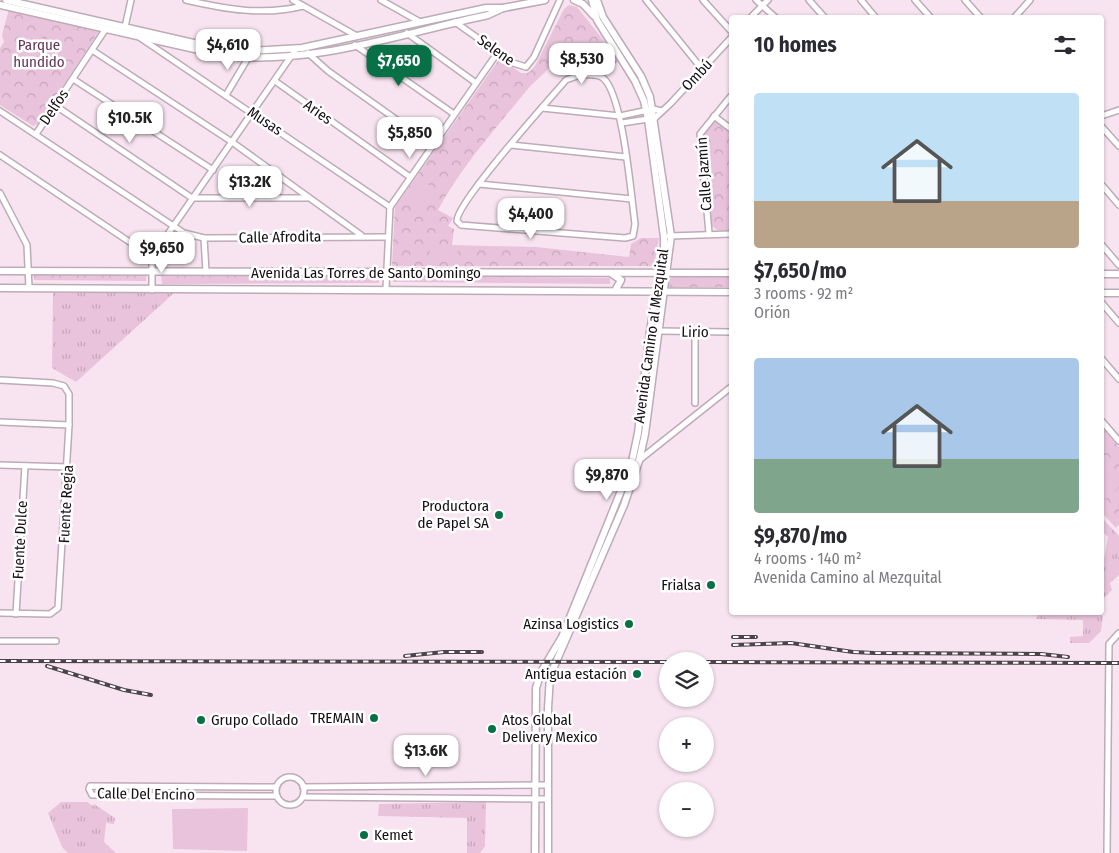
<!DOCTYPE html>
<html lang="en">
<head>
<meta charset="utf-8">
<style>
  :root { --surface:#fff; --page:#f2f2f3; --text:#2b2b33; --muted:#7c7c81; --accent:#077047 }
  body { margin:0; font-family:"Fira Sans Condensed",sans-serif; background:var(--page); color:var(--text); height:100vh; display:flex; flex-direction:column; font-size:19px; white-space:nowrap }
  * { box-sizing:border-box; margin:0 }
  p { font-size:16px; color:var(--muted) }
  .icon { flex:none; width:28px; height:28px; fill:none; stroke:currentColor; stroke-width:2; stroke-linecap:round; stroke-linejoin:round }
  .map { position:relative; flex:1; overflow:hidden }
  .panel { position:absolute; left:729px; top:15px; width:375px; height:600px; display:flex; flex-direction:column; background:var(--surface); border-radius:5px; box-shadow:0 1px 4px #0004 }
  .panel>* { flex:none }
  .controls { position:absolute; left:659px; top:652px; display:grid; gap:10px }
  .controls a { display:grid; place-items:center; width:55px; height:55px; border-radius:50%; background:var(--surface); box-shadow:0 1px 4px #0004; font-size:25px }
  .price { position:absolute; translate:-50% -42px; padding:0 11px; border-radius:10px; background:#fff; color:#222; font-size:16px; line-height:32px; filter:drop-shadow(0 1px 2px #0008) }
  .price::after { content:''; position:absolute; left:50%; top:30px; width:15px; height:11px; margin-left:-8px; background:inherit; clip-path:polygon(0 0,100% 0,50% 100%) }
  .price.active { background:var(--accent); color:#fff }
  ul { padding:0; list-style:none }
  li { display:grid; align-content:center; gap:10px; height:265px; padding:0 25px }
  li span { display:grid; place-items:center; height:155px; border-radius:5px; color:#555 }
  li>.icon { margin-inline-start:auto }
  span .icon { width:90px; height:90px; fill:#fffc; stroke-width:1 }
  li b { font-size:21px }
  h2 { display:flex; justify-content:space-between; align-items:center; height:60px; padding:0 25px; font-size:21px }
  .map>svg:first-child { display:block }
</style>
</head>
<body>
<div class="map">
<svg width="1119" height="853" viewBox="0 0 1119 853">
  <defs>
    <pattern id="grass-tufts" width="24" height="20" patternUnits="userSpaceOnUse" patternTransform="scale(1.25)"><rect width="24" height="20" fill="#e8c3db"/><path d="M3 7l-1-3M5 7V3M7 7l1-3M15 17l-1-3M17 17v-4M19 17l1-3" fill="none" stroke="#c6a6bb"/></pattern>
    <pattern id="forest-crowns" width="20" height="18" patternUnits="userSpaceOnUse" patternTransform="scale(1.25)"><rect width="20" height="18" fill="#e8c3db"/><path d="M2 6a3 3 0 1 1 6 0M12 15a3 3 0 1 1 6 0" fill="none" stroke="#c6a6bb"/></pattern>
  </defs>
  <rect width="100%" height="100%" fill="#f8e4f1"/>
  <g fill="url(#grass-tufts)">
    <polygon points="53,293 174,293 76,382 52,368"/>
    <polygon points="1101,517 1119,536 1119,575 1110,583 1112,590 1101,601 1101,575 1108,537 1101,530"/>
    <polygon points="1039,612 1098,613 1103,616 1101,631 1089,643 1070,643 1070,637 1083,636 1083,620 1036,619"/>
    <polygon points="61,802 87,802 93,806 94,804 115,818 114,824 106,823 104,842 116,853 68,853 62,847 48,813"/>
    <polygon points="486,802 485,846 480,853 467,853 467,818 378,816 379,804"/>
  </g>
  <g fill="url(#forest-crowns)">
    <path d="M569,5l8,2 43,54 -18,10 -27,-2 -16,-16c-7,16 -21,24 -32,37 -31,38 -66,77 -89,120l15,8 -5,8 6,3 -2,16 84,2 93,10 2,-13 10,-6h18l-5,28h-262l3,-59 105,-149 21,15h7l7,-7 29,-57z"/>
    <polygon points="9,9 99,31 38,124 33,126 0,105 0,48 4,42 2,35"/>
    <polygon points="713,119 731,131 731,231 717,230 712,226 702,136"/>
    <polygon points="34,274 146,275 146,281 34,280"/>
    <polygon points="161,274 379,276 379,283 162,284"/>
    <polygon points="671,274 731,276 731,287 669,287"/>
    <polygon points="392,276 610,278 610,284 393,282"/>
    <polygon points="1101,426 1119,447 1119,524 1116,528 1101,512"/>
  </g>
  <g fill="#e8c3db">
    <polygon points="39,36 61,50 54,61 32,46"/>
    <polygon points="423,181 434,188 420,207 410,201"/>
    <polygon points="430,248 458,248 457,262 430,262"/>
    <polygon points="1101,468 1119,487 1101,503"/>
    <polygon points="248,808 247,851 173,849 172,809"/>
  </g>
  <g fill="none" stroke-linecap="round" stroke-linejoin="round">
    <defs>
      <g id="minor">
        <path d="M186,0c39,9 77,16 117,6"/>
        <polyline points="293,0 355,35"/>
        <polyline points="381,0 420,22"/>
        <polyline points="646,0 702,69"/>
        <polyline points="703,0 731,31"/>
        <polyline points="756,0 776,18"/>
        <polyline points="809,0 825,18"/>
        <polyline points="861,0 876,18"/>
        <polyline points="915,0 931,18"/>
        <polyline points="965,0 981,18"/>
        <polyline points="750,18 768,0"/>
        <polyline points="1014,18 1030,0"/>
        <polyline points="455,22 513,63 526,67 534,57 560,0"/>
        <polyline points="125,27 131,0"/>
        <polyline points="407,33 476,83"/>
        <polyline points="139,37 390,207"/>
        <polyline points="355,45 454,114"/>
        <polyline points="92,50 232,142 361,235"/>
        <polyline points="308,53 328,71 432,145"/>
        <path d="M580,75c7,0 17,-2 23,3 20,16 28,117 32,146l-2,12 -8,2 -164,-13 -4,-4c-1,-18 92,-121 109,-141z"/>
        <polyline points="73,79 213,170"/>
        <polyline points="275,81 410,177"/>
        <polyline points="226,95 248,58"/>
        <polyline points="56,106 192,198 307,198"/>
        <polyline points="542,108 620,116 653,109 662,111"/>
        <polyline points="0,111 184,233 204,238 387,237"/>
        <polyline points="714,116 731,129"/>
        <polyline points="1101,116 1119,110"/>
        <polyline points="622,123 655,118 671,103 731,38"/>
        <polyline points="1101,126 1119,146"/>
        <polyline points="36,134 105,30"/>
        <polyline points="511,145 626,157"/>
        <polyline points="0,155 152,257"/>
        <polyline points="479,184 632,199"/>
        <polyline points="1101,184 1119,205"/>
        <polyline points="0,193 27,245 29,288"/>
        <polyline points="709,233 700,134 731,96"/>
        <polyline points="669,236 731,234"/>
        <polyline points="204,238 206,272"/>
        <polyline points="1101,244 1119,265"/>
        <polyline points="152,257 296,49"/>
        <polyline points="152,257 152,290"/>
        <polyline points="386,288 390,207 498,52"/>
        <polyline points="1101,302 1119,323"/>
        <polyline points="658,331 731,332"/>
        <polyline points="695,332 695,403"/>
        <polyline points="1101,358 1119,379"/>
        <polyline points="0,380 53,383 64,386 69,394 69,425 58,608 50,614 0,613"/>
        <polyline points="1101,420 1119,441"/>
        <polyline points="0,422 69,425"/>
        <polyline points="638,461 731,387"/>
        <polyline points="0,465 68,467"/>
        <polyline points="16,614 25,466"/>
        <polyline points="0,641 56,641"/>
        <circle cx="290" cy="791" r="14"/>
        <polyline points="276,787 90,786 89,789 92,795 277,796"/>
        <polyline points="303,787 548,785"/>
        <polyline points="303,797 548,799"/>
        <polyline points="1107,853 1109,644 1119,633"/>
      </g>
      <g id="tertiary">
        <polyline points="6,0 211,47 230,51 251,51 302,48 486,8 503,8 545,0"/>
        <polyline points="574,0 583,4 594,16"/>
        <path d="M0,5l221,50c88,12 182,-22 267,-40l15,-7"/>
        <polyline points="0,271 731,273"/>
        <polyline points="612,274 621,280 615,291"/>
        <polyline points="1101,274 1119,274"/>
        <polyline points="0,288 731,292"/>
        <polyline points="1101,293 1119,293"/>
        <polyline points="535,853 536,688 541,672 562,637 631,466 638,433 650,331 664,251 664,237 648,119 644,101 635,81 597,20 592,0"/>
        <polyline points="548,853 548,708 550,676 624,505 639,461 645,434 671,236 650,97 641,76 603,17 597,0"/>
      </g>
    </defs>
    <use href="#minor" stroke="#bdabb7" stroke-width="8"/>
    <use href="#tertiary" stroke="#bdabb7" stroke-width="9"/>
    <use href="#minor" stroke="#fff" stroke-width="5"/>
    <use href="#tertiary" stroke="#fff" stroke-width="6"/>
    <defs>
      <g id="rail">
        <polyline points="733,637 756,637"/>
        <polyline points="733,645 791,643 853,652 874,653 1041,654 1068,657"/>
        <polyline points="405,656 444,652 482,652"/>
        <polyline points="0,661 668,662"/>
        <polyline points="705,662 1119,663"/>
        <polyline points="47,666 124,690 151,695"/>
      </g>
    </defs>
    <use href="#rail" stroke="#4d434a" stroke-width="4"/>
    <use href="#rail" stroke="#fff" stroke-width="2" stroke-dasharray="5.5" stroke-linecap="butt"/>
  </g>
  <g fill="#077047" stroke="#fff" stroke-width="2">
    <circle cx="499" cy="515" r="5"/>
    <circle cx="711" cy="585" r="5"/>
    <circle cx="629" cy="624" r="5"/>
    <circle cx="637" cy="674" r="5"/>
    <circle cx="374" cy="718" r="5"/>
    <circle cx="201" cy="720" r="5"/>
    <circle cx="492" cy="729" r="5"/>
    <circle cx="364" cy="835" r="5"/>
  </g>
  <g text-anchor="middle" stroke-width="5" stroke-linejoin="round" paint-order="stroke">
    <g font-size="15" fill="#653356" stroke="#fff">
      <text x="39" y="50">Parque<tspan x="39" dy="17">hundido</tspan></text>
    </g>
    <g font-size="15" fill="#150e13" stroke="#fff">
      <text transform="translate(496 50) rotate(35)" y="5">Selene</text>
      <text transform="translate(697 75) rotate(-47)" y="5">Ombú</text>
      <text transform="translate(54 107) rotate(-56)" y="5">Delfos</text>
      <text transform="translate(318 112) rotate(35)" y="5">Aries</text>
      <text transform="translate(265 121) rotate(34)" y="5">Musas</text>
      <text transform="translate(704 174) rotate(-94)" y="5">Calle Jazmín</text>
      <text transform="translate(280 237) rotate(-1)" y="5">Calle Afrodita</text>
      <text x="366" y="278">Avenida Las Torres de Santo Domingo</text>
      <text transform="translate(695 332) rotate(1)" y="5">Lirio</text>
      <text transform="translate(651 336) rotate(-82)" y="5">Avenida Camino al Mezquital</text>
      <text transform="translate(66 504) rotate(-87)" y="5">Fuente Regia</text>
      <text transform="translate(20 540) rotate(-87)" y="5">Fuente Dulce</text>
      <text transform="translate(146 794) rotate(1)" y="5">Calle Del Encino</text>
    </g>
    <g font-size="15" fill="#150e13" stroke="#fff" text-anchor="end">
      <text x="489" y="511">Productora<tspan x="489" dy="17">de Papel SA</tspan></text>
      <text x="701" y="590">Frialsa</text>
      <text x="619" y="629">Azinsa Logistics</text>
      <text x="627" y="679">Antigua estación</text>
      <text x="364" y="723">TREMAIN</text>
      <text x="211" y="725" text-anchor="start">Grupo Collado</text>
      <text x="502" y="725" text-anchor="start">Atos Global<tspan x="502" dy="17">Delivery Mexico</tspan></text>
      <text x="374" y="840" text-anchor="start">Kemet</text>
    </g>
  </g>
</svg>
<div class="controls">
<a><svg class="icon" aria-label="layers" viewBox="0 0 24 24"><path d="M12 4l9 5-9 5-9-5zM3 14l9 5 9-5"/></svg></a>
<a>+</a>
<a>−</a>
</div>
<b class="price" style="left:228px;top:71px">$4,610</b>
<b class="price" style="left:582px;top:85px">$8,530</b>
<b class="price active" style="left:399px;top:87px">$7,650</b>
<b class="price" style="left:130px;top:144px">$10.5K</b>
<b class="price" style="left:410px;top:159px">$5,850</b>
<b class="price" style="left:250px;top:208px">$13.2K</b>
<b class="price" style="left:531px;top:240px">$4,400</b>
<b class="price" style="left:162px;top:274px">$9,650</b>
<b class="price" style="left:607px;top:501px">$9,870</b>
<b class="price" style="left:426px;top:777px">$13.6K</b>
<section class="panel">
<h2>10 homes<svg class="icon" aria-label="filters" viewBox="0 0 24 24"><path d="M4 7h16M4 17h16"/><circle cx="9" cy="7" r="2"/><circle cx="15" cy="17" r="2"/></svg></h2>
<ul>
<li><span style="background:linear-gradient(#bfe0f5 70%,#b9a48a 0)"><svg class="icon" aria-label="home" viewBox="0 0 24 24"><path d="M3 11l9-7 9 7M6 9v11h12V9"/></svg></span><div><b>$7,650/mo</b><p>3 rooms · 92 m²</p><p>Orión</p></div></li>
<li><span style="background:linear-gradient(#a9c7e8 65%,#7fa58c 0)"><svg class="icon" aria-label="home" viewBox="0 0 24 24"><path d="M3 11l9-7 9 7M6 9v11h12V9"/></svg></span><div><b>$9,870/mo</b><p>4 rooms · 140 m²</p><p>Avenida Camino al Mezquital</p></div></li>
</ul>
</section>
</div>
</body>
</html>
